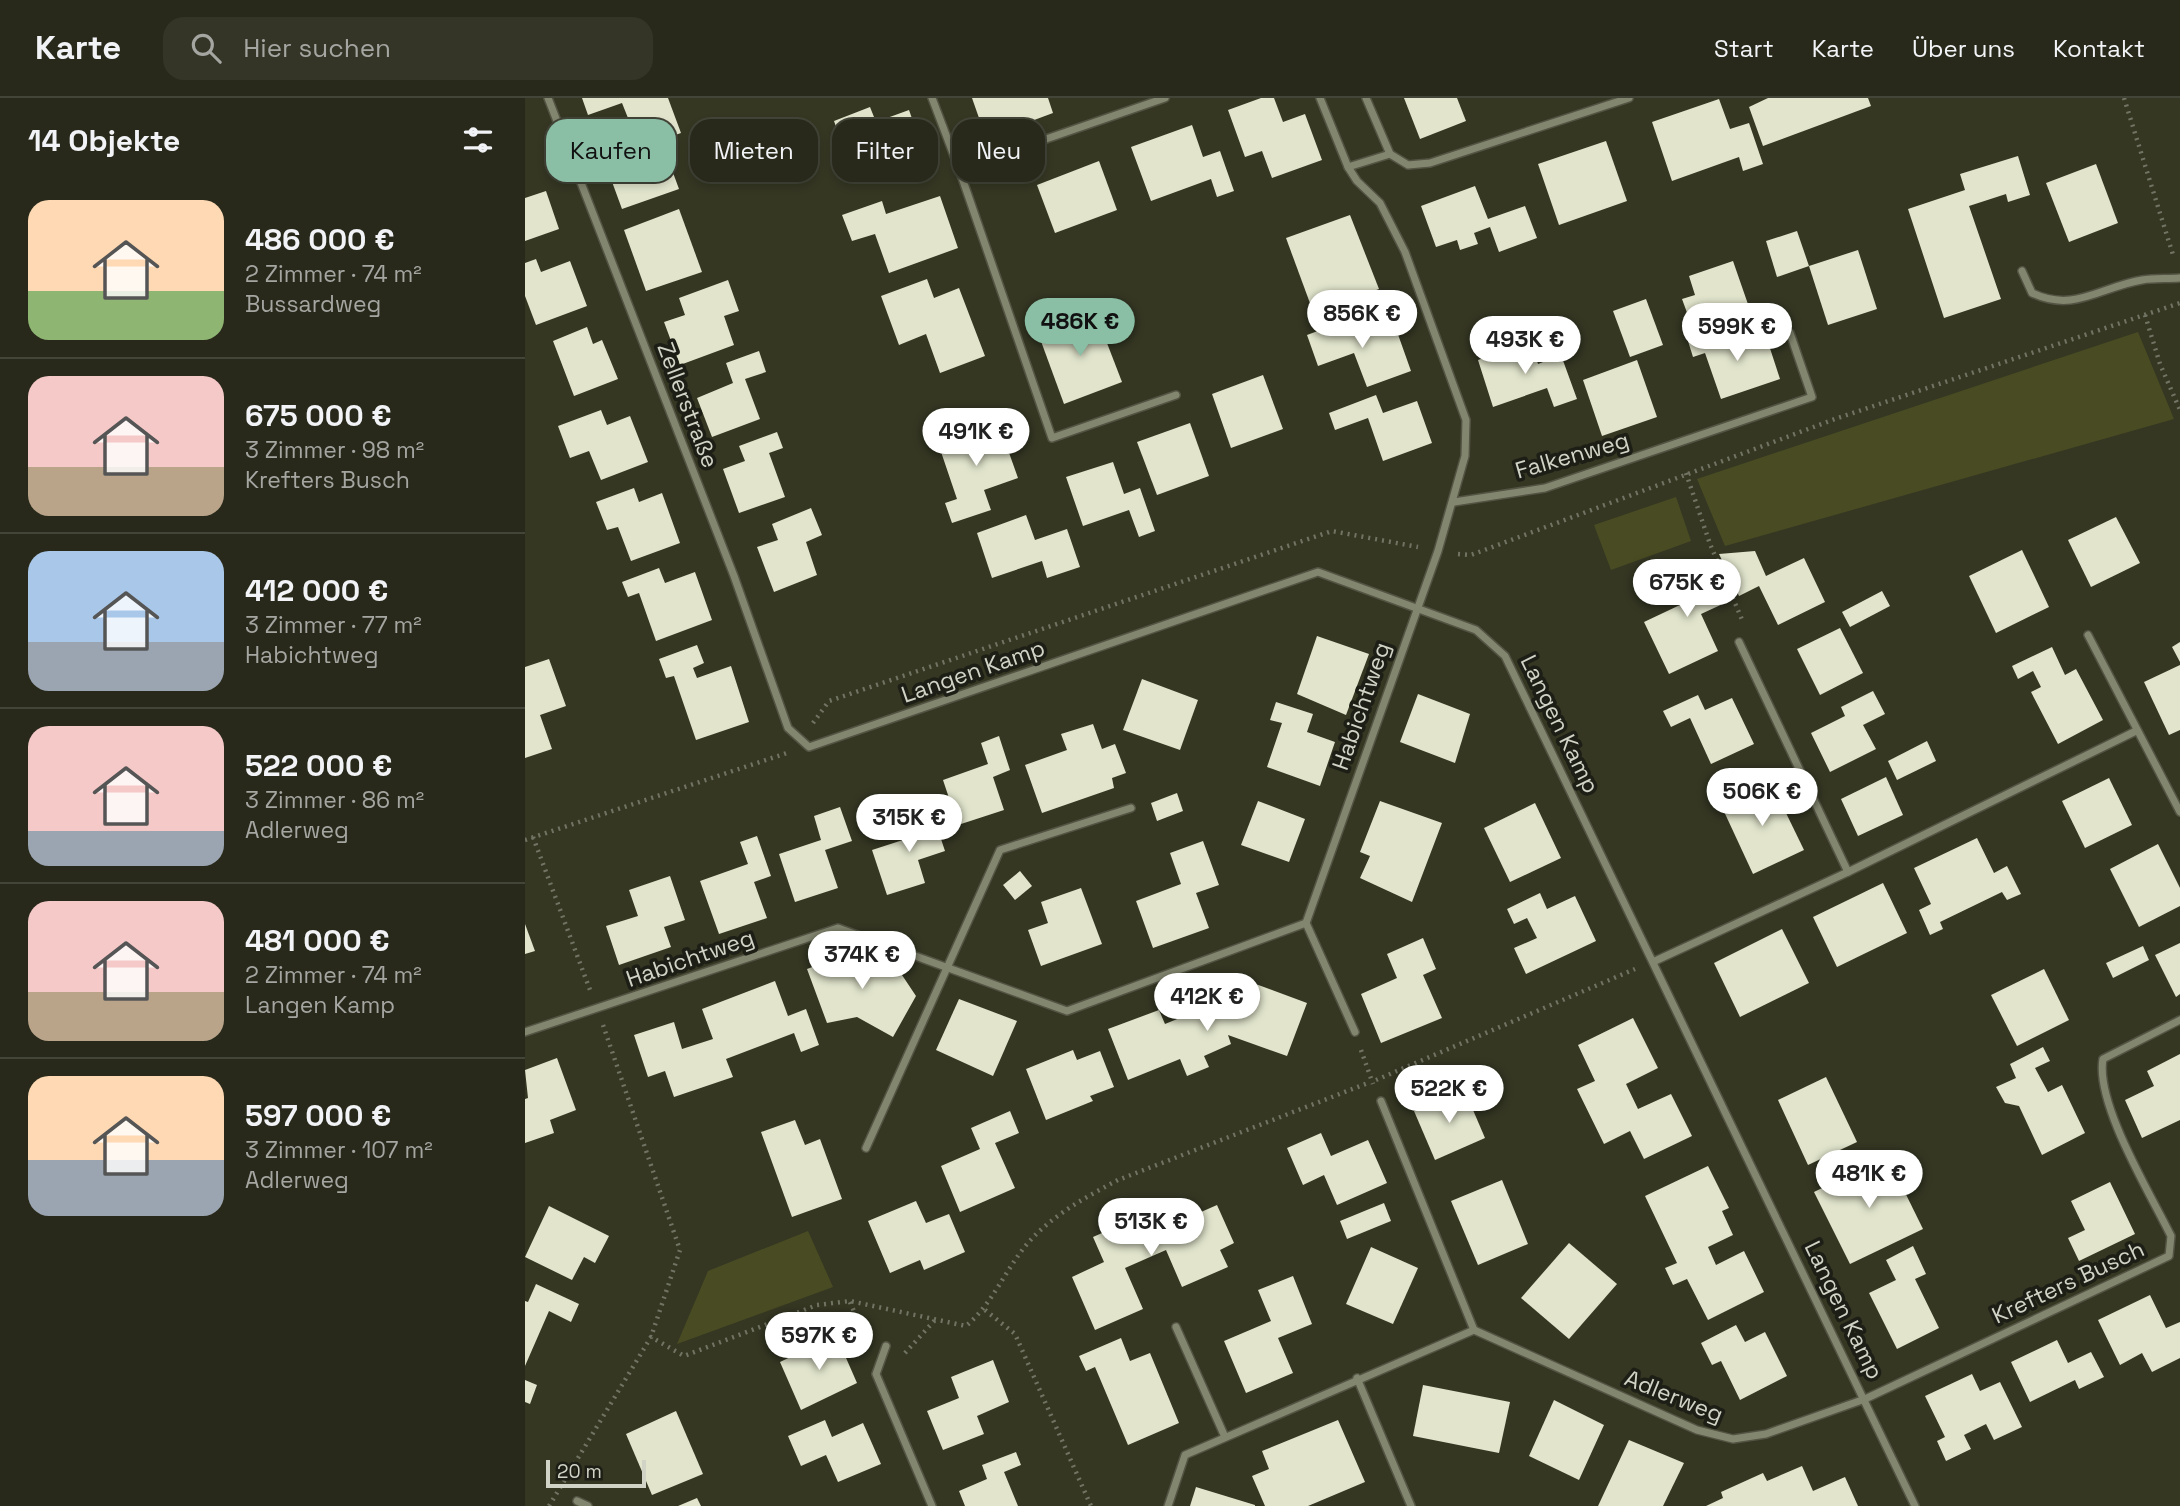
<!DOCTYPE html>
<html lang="de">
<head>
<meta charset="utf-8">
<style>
  :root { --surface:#28291a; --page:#343527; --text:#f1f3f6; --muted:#a5a6a2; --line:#444539; --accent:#8abfa5 }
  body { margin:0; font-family:"Space Grotesk",sans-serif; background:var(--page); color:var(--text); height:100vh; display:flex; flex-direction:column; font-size:26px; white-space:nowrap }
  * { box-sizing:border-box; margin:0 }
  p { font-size:23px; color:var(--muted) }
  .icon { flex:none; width:38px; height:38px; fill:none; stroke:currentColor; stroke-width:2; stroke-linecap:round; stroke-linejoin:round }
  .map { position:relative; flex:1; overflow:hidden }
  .side { display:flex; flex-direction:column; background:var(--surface); width:525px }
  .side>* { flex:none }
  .guide { position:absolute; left:21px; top:21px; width:665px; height:63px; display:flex; gap:14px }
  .scale { position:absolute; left:21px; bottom:18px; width:100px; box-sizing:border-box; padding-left:7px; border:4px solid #d2d3c7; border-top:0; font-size:19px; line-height:24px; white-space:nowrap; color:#d2d3c7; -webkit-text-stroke:5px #1d1e15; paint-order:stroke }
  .price { position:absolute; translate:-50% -60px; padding:0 16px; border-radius:24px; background:#fff; color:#222; font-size:23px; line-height:46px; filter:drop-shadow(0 2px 4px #0008) }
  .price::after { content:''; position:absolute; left:50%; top:42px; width:21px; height:16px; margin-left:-10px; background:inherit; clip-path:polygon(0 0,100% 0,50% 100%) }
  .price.on { background:var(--accent); color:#111 }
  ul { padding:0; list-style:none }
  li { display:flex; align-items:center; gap:21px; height:175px; padding:0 28px }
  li+li { border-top:2px solid var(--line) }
  li span { display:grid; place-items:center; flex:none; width:196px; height:140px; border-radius:21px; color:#555 }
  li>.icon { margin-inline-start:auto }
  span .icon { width:84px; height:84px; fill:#fffc; stroke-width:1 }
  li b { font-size:30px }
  h2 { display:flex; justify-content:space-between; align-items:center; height:84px; padding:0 28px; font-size:30px }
  .pill { padding:0 24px; border-radius:21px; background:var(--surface); box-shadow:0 4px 10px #0003,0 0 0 2px var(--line); font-size:24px; line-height:63px }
  .pill.on { background:var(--accent); color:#111 }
  header { display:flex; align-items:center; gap:42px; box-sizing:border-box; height:98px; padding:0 35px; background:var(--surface); border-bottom:2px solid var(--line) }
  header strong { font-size:33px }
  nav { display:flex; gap:38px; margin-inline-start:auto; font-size:24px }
  .search { width:490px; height:63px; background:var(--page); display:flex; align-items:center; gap:18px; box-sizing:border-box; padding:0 24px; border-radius:21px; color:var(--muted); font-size:26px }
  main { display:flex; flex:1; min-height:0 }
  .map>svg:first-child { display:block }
</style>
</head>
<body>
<header>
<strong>Karte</strong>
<div class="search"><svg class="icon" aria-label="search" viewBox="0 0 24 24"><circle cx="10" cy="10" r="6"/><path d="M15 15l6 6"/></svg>Hier suchen</div>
<nav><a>Start</a><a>Karte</a><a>Über uns</a><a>Kontakt</a></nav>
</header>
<main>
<section class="side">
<h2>14 Objekte<svg class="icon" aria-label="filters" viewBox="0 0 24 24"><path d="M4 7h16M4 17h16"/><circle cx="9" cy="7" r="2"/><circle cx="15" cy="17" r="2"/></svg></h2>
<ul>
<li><span style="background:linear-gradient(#ffd9b3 65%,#8fb573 0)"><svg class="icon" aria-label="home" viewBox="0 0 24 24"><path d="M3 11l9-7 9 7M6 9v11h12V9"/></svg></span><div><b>486 000 €</b><p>2 Zimmer · 74 m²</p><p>Bussardweg</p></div></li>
<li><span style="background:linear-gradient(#f6c9c9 65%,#b9a48a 0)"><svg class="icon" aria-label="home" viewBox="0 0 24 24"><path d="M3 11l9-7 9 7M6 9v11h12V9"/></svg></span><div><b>675 000 €</b><p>3 Zimmer · 98 m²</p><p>Krefters Busch</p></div></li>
<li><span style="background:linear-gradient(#a9c7e8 65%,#9aa5b1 0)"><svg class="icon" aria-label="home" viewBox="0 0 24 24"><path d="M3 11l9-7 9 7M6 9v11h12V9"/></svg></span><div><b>412 000 €</b><p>3 Zimmer · 77 m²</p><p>Habichtweg</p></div></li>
<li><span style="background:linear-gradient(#f6c9c9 75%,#9aa5b1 0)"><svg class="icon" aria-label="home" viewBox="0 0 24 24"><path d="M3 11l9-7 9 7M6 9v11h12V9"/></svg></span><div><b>522 000 €</b><p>3 Zimmer · 86 m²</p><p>Adlerweg</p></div></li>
<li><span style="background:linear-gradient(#f6c9c9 65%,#b9a48a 0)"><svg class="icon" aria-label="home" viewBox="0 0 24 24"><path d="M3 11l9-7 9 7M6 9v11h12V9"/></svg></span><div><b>481 000 €</b><p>2 Zimmer · 74 m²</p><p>Langen Kamp</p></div></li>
<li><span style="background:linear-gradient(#ffd9b3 60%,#9aa5b1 0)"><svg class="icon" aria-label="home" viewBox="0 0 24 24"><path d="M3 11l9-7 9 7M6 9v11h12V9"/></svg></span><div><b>597 000 €</b><p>3 Zimmer · 107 m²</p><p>Adlerweg</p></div></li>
</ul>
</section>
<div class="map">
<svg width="1655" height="1408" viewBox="0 0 1655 1408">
  <rect width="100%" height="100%" fill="#353723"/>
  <g fill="#494c22">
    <polygon points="1613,234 1649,321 1200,448 1172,381"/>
    <polygon points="1151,399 1166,443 1086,472 1069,427"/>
    <polygon points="283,1133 308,1189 152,1246 183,1173"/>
  </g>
  <g fill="#e2e5cc">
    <polygon points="57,0 143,0 156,35 136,42 154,91 97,111 79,62 114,50 105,25 97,5 63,17"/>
    <polygon points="447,0 523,0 528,15 461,40"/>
    <polygon points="736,0 749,0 758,24 780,16 797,62 747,80 737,53 720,59 703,12"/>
    <polygon points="879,0 932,0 941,23 895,41"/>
    <polygon points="1243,0 1343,0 1346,8 1238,48 1224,9"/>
    <polygon points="1194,1 1205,31 1224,25 1238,66 1218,73 1214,59 1147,83 1127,24"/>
    <polygon points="345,9 351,24 384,12 401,60 352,78 338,38 317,46 309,23"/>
    <polygon points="667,27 678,59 695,53 709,93 692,99 686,81 626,103 606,49"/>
    <polygon points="1081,43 1102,103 1034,127 1013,66"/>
    <polygon points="1493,58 1505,97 1483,104 1481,96 1444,108 1476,201 1419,220 1383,111 1440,92 1435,76"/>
    <polygon points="574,63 592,112 530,135 512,87"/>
    <polygon points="1571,66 1593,125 1544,144 1521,85"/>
    <polygon points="950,88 963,121 1000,108 1012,140 974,154 965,129 949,135 953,146 935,152 932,142 911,149 896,108"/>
    <polygon points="21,93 34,131 0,143 0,100"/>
    <polygon points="415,98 433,150 364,175 350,136 327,143 317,117 357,103 361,116"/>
    <polygon points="154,111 177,174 121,193 99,132"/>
    <polygon points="825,117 854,191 789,216 761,140"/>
    <polygon points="1272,133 1284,168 1252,179 1241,143"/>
    <polygon points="1333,152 1352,211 1303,227 1284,168"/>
    <polygon points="11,161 16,174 45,163 62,208 11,227 0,198 0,165"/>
    <polygon points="1208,163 1225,212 1168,231 1157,201 1170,197 1164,178"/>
    <polygon points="402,181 409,200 434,190 460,258 415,275 401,236 374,247 356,198"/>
    <polygon points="203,182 214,213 199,218 209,247 155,267 139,224 160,217 154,200"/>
    <polygon points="1121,201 1138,247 1105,259 1088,213"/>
    <polygon points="570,214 597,284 539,306 513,235"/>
    <polygon points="830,219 838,240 870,228 886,273 842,289 829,255 793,268 782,237"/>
    <polygon points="62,229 68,246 77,242 93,281 49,298 28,243"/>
    <polygon points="1195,233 1200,249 1240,235 1255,281 1196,301 1180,255 1168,259 1163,243"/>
    <polygon points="1006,243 1013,266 1036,257 1052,301 1029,309 1022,290 968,309 953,262"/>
    <polygon points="234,253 241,274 220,281 235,321 187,339 172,300 208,285 201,265"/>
    <polygon points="1112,262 1132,319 1077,338 1058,282"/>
    <polygon points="738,277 758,331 706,350 687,296"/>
    <polygon points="851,297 858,315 892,303 907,345 858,363 843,320 810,332 804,315"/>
    <polygon points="76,312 82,327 105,318 123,364 76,382 64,353 45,360 33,328"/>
    <polygon points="472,321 493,380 459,392 466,412 427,425 420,405 432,401 412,342"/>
    <polygon points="665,325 684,378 632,397 612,344"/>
    <polygon points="252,334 258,350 244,355 260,399 214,415 198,371 220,363 214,348"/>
    <polygon points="588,364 599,396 615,390 630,433 614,439 604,412 558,428 541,379"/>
    <polygon points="109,390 114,404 137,395 155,445 106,463 93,429 82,432 71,404"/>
    <polygon points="286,410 297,437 281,444 292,477 249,494 232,449 253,442 247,426"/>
    <polygon points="501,417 510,442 542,431 555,469 522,480 517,463 467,480 452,435"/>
    <polygon points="1591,419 1615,465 1566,489 1543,442"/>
    <polygon points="1497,452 1524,509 1471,535 1444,478"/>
    <polygon points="1230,453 1241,478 1279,460 1300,504 1253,527 1234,488 1214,498 1194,456"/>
    <polygon points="1181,461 1202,504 1176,516 1193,553 1144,576 1119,524 1157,506 1145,479"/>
    <polygon points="134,470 140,485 170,474 187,522 131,543 114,495 103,499 97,484"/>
    <polygon points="1357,493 1365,508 1325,529 1317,514"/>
    <polygon points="1315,530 1338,575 1295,597 1272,551"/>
    <polygon points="792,538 844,556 821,617 772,596"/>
    <polygon points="1655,544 1655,564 1647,549"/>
    <polygon points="172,547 179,565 168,570 172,580 206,568 224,624 171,642 149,578 141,580 134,561"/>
    <polygon points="1527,549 1540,577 1551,571 1578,622 1533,646 1506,594 1516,589 1508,573 1493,581 1487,568"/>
    <polygon points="24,561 41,608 15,617 27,651 0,660 0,569"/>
    <polygon points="1655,567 1655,632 1644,637 1619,584"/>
    <polygon points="617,581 673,602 655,652 598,632"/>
    <polygon points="1348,593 1360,616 1338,627 1351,651 1305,674 1286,635 1320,618 1316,609"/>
    <polygon points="893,596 945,616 930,665 875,644"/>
    <polygon points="1173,597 1180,612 1207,600 1229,646 1186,666 1165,620 1146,629 1138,613"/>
    <polygon points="751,604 788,616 782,634 810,644 795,688 742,669 757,625 745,622"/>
    <polygon points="568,626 577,651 590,646 601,675 587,680 589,690 517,715 500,667 542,652 536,636"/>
    <polygon points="474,638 485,672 468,679 479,712 433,727 418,682 463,666 456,645"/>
    <polygon points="1402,643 1411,663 1372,682 1363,663"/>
    <polygon points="1361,679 1378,717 1333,738 1316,701"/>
    <polygon points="1584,680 1607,727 1560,750 1537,703"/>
    <polygon points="1246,684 1279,752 1228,776 1196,707"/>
    <polygon points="652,695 658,713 632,723 626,705"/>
    <polygon points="733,703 780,721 764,764 716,747"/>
    <polygon points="855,703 917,725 887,804 835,780 845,758 835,754"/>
    <polygon points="1010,705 1036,760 985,784 959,730"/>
    <polygon points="315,709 327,743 300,752 313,790 270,804 254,756 296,742 289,718"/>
    <polygon points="406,711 420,753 393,762 400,785 362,797 347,752 384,740 378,721"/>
    <polygon points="232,738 246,778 229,784 242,820 194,836 175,783 223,766 215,744"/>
    <polygon points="1452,740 1469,775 1482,768 1496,796 1482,802 1477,794 1415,824 1418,831 1405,837 1394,812 1406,806 1389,770"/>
    <polygon points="678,743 694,787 671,795 684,830 628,850 611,803 656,786 645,755"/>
    <polygon points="1633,746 1655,790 1655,808 1614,829 1585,771"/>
    <polygon points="495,773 507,788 490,802 478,787"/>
    <polygon points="145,778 160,822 139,829 146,849 94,867 81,828 113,818 104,792"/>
    <polygon points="1358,785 1382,835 1312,869 1288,819"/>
    <polygon points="556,790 577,846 516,868 503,832 523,825 516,804"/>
    <polygon points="1015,795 1022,811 1050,798 1071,843 1001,876 989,850 1012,840 1002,820 989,826 982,811"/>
    <polygon points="0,826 10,853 0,856"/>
    <polygon points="1257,831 1284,885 1215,919 1189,865"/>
    <polygon points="898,840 911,871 898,877 917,920 856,945 836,896 872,880 862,856"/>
    <polygon points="1655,845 1655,896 1651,899 1630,857"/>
    <polygon points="1618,848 1624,862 1588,880 1581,865"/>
    <polygon points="331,853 373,871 391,898 368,939 332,919 302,925 282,871"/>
    <polygon points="1519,871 1544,922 1492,948 1466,897"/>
    <polygon points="250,883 263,918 281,911 294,947 276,954 269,935 201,961 208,979 149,999 140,973 123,979 109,937 149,924 157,951 188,941 177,911"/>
    <polygon points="728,885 782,905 762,958 703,937 706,946 679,958 684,969 662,978 655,961 603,982 583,931 634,912 640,926 689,906 716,916"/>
    <polygon points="434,901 492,923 468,978 411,952"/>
    <polygon points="1108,920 1133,970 1101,986 1113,1011 1146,996 1167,1038 1119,1061 1105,1033 1079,1046 1052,991 1070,983 1053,947"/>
    <polygon points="1518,949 1525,963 1510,970 1523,994 1537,987 1560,1035 1517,1057 1494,1008 1480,1005 1471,989 1491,980 1485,966"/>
    <polygon points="548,952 552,962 575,953 589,989 565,998 568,1003 521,1022 501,971"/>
    <polygon points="1655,956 1655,1022 1617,1040 1600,1002 1629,988 1622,973"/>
    <polygon points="32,960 51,1012 25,1022 29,1035 0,1045 0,1001 3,1000 0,972"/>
    <polygon points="1301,979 1332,1044 1283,1067 1253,1002"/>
    <polygon points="939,991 960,1040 910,1062 889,1013"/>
    <polygon points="485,1013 494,1035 470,1045 490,1090 435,1114 416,1068 455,1051 446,1030"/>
    <polygon points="270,1022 280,1047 295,1041 317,1101 267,1119 236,1034"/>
    <polygon points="796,1035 806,1058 843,1042 862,1085 812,1107 799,1077 778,1087 762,1050"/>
    <polygon points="1362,1058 1398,1131 1325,1166 1289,1094"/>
    <polygon points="1183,1068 1204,1110 1197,1113 1208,1137 1183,1149 1191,1167 1219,1153 1239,1194 1183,1222 1162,1181 1148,1187 1140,1170 1152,1165 1120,1098"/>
    <polygon points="977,1082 1003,1146 953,1167 926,1103"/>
    <polygon points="1585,1084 1610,1136 1554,1163 1543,1140 1560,1132 1546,1103"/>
    <polygon points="391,1103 401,1125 424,1116 440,1154 399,1172 395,1162 365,1175 343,1123"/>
    <polygon points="859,1105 866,1123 822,1141 815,1123"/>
    <polygon points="643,1106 651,1125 692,1107 709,1145 695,1152 703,1169 657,1189 641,1152 600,1170 618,1211 570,1232 547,1179 579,1164 568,1139"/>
    <polygon points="24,1108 84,1138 70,1165 59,1159 47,1182 0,1159"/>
    <polygon points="1044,1145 1092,1186 1044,1241 996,1200"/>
    <polygon points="1388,1148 1401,1176 1390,1181 1414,1230 1372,1251 1344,1195 1371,1182 1361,1162"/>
    <polygon points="846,1149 893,1170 868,1226 821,1206"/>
    <polygon points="768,1178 787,1226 753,1240 768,1275 721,1295 699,1243 746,1223 733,1192"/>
    <polygon points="11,1186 54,1206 46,1224 24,1213 0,1268 0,1203 3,1204"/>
    <polygon points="1625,1197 1641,1230 1655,1224 1655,1260 1627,1274 1617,1255 1595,1267 1573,1222"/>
    <polygon points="1211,1227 1220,1244 1240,1234 1262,1278 1215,1302 1196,1263 1187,1267 1176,1245"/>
    <polygon points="311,1237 332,1285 276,1312 255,1264"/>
    <polygon points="596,1240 605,1263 625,1255 654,1325 603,1347 570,1269 561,1273 554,1258"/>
    <polygon points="1532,1242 1543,1265 1566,1254 1579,1279 1554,1291 1550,1282 1505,1304 1486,1264"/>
    <polygon points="468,1262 484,1304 452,1318 459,1336 418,1352 402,1313 434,1300 426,1279"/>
    <polygon points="1447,1276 1455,1293 1475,1284 1497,1329 1469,1342 1461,1326 1439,1337 1446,1351 1421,1363 1412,1343 1420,1339 1400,1298"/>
    <polygon points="0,1282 12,1287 5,1306 0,1304"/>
    <polygon points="898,1287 985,1304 974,1355 888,1338"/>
    <polygon points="1029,1302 1079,1327 1054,1382 1004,1358"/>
    <polygon points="151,1313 178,1376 127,1397 101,1336"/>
    <polygon points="300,1322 307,1339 338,1325 356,1366 313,1384 301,1357 276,1368 263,1338"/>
    <polygon points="813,1322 840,1384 783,1408 740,1408 727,1378 744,1371 737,1353"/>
    <polygon points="1104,1342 1159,1365 1138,1408 1073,1408"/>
    <polygon points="491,1354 496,1367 479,1374 493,1408 440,1408 434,1393 462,1381 457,1367"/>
    <polygon points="1277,1368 1288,1393 1320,1379 1333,1408 1181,1408 1198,1400 1196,1394 1238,1375 1242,1383"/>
    <polygon points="671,1389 730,1407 730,1408 665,1408"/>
    <polygon points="172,1400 176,1408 153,1408"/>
  </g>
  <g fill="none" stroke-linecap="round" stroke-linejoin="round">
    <defs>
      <g id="minor">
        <polyline points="23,0 209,478 263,630 284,649 793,474 951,532 980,558 1390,1408"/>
        <polyline points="407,0 434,71 640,0"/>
        <polyline points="841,0 865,56 883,67 905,65 1104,0"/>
        <polyline points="823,69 865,56"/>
        <polyline points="434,71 527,340 651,297"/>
        <path d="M1497,173l10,22c42,20 68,-6 110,-13 12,-2 25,-1 38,-2"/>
        <polyline points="929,404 1020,390 1287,299 1265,235"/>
        <polyline points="1563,537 1655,714"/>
        <polyline points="1214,544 1323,774"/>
        <polyline points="781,825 830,934"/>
        <polyline points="1130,863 1323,774 1611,633"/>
        <polyline points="0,934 313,830 542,913 781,825 913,453 940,358 941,322 880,154 855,105 832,83 823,69 795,0"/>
        <polyline points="856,1003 949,1232"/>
        <polyline points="341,1050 475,752 606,710"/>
        <polyline points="651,1229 700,1339"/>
        <polyline points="361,1248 351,1276 407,1408"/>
        <polyline points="832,1280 886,1408"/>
        <polyline points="52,1403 63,1408"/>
        <path d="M643,1408l17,-51 289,-125 223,100 36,9 33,-5 99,-35 304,-143 2,-20c-21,-43 -76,-133 -68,-177l77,-39"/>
      </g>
    </defs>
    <use href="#minor" stroke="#535443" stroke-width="10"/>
    <g stroke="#727463" stroke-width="4.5" stroke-dasharray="2 5" stroke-linecap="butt">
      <polyline points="1599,0 1649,160"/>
      <polyline points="1620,217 1635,266 1655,312"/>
      <polyline points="1161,375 1185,446 1218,524"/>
      <polyline points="933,456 946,457 1310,321 1655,205"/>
      <polyline points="288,625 304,603 807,433 893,449"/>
      <polyline points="8,739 65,892"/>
      <polyline points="0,742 262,655"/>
      <polyline points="78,927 155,1152 126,1239"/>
      <polyline points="836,952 848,986"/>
      <polyline points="851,982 1110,871"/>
      <polyline points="325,1204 339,1237 343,1239"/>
      <polyline points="460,1212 490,1236 566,1408"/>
      <polyline points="380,1255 410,1222"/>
      <path d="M24,1408l102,-169 33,19 133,-51 33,-4 116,25c25,-21 37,-51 57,-77 24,-31 61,-51 95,-69l250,-97"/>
    </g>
    <use href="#minor" stroke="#83866f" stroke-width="7"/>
  </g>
  <g text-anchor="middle" stroke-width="7" stroke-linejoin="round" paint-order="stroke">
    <g font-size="23" fill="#d2d3c7" stroke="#1d1e15">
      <text transform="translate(163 307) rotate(69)" y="8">Zellerstraße</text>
      <text transform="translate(1047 357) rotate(-16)" y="8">Falkenweg</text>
      <text transform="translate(448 573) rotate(-19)" y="8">Langen Kamp</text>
      <text transform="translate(836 608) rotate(-71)" y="8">Habichtweg</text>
      <text transform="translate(1035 626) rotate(64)" y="8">Langen Kamp</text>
      <text transform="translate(165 860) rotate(-19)" y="8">Habichtweg</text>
      <text transform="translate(1543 1184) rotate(-25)" y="8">Krefters Busch</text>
      <text transform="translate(1319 1212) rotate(64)" y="8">Langen Kamp</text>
      <text transform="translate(1149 1298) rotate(22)" y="8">Adlerweg</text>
    </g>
  </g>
</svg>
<div class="scale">20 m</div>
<b class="price" style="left:837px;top:252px">856K €</b>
<b class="price on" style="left:555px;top:260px">486K €</b>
<b class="price" style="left:1212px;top:265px">599K €</b>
<b class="price" style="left:1000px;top:278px">493K €</b>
<b class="price" style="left:451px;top:370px">491K €</b>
<b class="price" style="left:1162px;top:521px">675K €</b>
<b class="price" style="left:1237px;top:730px">506K €</b>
<b class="price" style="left:384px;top:756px">315K €</b>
<b class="price" style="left:337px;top:893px">374K €</b>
<b class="price" style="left:682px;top:935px">412K €</b>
<b class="price" style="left:924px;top:1027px">522K €</b>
<b class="price" style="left:1344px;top:1112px">481K €</b>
<b class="price" style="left:626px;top:1160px">513K €</b>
<b class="price" style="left:294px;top:1274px">597K €</b>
<div class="guide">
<a class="pill on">Kaufen</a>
<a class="pill">Mieten</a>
<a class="pill">Filter</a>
<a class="pill">Neu</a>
</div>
</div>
</main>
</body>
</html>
